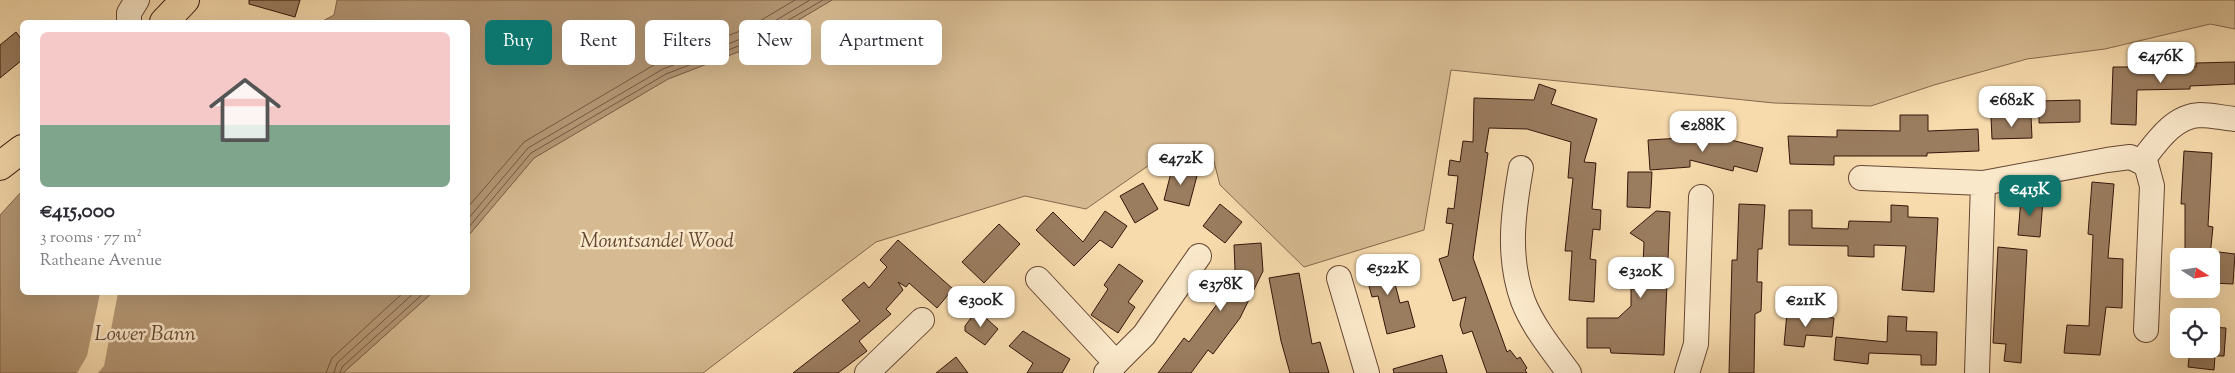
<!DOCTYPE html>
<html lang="en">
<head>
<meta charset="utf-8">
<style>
  :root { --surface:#fff; --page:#f7f7f7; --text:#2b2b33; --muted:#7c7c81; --accent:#0f766e }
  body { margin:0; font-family:"Sorts Mill Goudy",serif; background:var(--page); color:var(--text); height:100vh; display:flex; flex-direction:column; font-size:19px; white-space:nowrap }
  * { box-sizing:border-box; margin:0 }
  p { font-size:16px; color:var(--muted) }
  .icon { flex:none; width:28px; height:28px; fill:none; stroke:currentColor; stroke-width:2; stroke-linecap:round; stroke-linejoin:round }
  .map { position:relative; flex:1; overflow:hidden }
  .side { position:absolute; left:20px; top:20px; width:450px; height:275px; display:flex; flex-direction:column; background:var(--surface); border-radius:8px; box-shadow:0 5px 20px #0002 }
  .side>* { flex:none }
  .top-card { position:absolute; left:485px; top:20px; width:475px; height:45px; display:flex; gap:10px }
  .needle { width:32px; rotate:102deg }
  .tools { position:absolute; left:2170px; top:248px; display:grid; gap:10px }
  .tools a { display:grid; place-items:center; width:50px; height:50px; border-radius:8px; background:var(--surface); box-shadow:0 5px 20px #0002; font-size:25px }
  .price { position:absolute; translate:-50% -42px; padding:0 11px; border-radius:10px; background:#fff; color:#222; font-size:16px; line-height:32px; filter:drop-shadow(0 1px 2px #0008) }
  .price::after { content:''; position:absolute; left:50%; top:30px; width:15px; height:11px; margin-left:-8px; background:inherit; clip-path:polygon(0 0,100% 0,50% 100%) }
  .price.on { background:var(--accent); color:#fff }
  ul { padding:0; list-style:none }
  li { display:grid; align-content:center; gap:10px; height:265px; padding:0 20px }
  li span { display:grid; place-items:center; height:155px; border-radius:8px; color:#555 }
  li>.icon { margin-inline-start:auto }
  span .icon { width:90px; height:90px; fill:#fffc; stroke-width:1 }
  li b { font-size:21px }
  .chip { padding:0 18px; border-radius:8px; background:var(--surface); box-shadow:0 5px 20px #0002; font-size:18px; line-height:45px }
  .chip.on { background:var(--accent); color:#fff }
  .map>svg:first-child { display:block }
</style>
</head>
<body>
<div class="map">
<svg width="2235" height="373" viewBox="0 0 2235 373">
  <rect width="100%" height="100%" fill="#f7dbad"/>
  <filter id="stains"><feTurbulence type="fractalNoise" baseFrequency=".004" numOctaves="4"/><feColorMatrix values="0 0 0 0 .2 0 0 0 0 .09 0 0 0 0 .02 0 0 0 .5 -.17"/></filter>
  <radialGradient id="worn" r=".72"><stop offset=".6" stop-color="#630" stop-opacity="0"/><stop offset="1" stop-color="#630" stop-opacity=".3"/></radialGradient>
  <polygon fill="#d6ba91" stroke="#86684e" points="832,0 2235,0 2235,29 2210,24 2105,49 2027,59 1934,85 1871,106 1774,103 1451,70 1424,230 1304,267 1220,185 1213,158 1178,145 1086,209 1025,196 876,242 703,373 343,373 432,293 468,292 468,236 534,158 668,79 756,45"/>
  <g fill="#b59876" stroke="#82644b">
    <polygon points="337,0 832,0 756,45 668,79 534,158 468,236 468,22 321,22 334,15"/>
    <polygon points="22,191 22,292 432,293 343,373 0,373 0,215"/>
  </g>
  <polygon fill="#f7dbad" points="100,293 118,293 104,366 98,373 77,373 87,356"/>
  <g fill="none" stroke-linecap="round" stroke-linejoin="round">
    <g stroke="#755740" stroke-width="1">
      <polyline points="468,207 524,142 659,62 748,28 795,0"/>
      <polyline points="468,219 528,148 663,69 751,35 810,0"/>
      <polyline points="468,228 531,153 666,74 754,40 823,0"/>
      <polyline points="326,373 332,358 404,292"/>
      <polyline points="334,373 337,363 415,292"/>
      <polyline points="340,373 342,367 425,292"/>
    </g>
  </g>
  <g fill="#9a7c5f" stroke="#35160a">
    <polygon points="249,0 300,0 295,17 249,4"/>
    <polygon points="16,32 22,40 22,60 0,78 0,45"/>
    <polygon points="2235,62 2235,84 2190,86 2190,89 2137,90 2136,125 2111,124 2113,67 2196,67 2196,63"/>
    <polygon points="1539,84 1556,90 1551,104 1597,119 1584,162 1596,163 1592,209 1601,210 1600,230 1593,229 1590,259 1596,260 1594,302 1569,300 1572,251 1565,251 1573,178 1568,178 1571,142 1527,129 1489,128 1485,152 1488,153 1473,258 1507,352 1510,350 1517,359 1520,357 1527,368 1525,370 1527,373 1487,373 1472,331 1463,334 1460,325 1466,297 1453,301 1439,259 1448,256 1453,224 1446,223 1448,208 1454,209 1458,176 1448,175 1450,160 1460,162 1463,141 1473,142 1474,98 1534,100"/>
    <polygon points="2080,100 2080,122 2039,123 2039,101"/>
    <polygon points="1900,115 1928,115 1928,131 1978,129 1979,151 1927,153 1927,156 1834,156 1834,165 1790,164 1788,136 1837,137 1837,130 1900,131"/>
    <polygon points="2031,116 2032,138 1992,139 1991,117"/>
    <polygon points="1715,136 1763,148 1757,172 1734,166 1733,171 1690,160 1690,167 1650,170 1648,140"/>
    <polygon points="2184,151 2212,153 2208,226 2213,227 2210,256 2185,256 2185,204 2181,204"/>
    <polygon points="1173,165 1198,172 1189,206 1164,200"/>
    <polygon points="1628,172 1652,172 1650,208 1627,207"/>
    <polygon points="2092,182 2114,184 2108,258 2123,259 2122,308 2106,307 2100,355 2064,353 2067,325 2089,326 2093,235 2088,234"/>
    <polygon points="1143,183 1158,209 1135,223 1120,196"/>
    <polygon points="2021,198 2043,200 2040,237 2018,235"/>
    <polygon points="1220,204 1242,222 1225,243 1203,226"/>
    <polygon points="1739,204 1765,205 1762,249 1758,249 1757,282 1762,282 1761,311 1755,314 1754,373 1729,373 1732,260 1737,260"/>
    <polygon points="1891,205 1908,206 1908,217 1938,218 1934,292 1902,290 1906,246 1874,245 1874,257 1848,256 1848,246 1789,245 1789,210 1812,210 1812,228 1848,229 1849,221 1891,222"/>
    <polygon points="1105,211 1127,226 1112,248 1100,240 1074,266 1036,230 1053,212 1083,242"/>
    <polygon points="1656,211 1670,212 1664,355 1611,353 1610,348 1587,348 1587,318 1618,318 1631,306 1631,289 1642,289 1644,242 1630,233"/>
    <polygon points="999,224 1020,244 984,283 962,262"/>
    <polygon points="898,240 953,289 937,308 909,283 906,287 898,282 903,290 886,309 891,314 859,341 867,351 838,373 793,373 860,321 842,300 864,282 869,288 887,267 880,260"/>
    <polygon points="1261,243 1263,271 1240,318 1213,354 1208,350 1191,373 1158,373 1184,338 1189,342 1218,303 1235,269 1234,245"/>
    <polygon points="1998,247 2027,250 2021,363 2004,361 2006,344 1993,343"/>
    <polygon points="2211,251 2235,254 2233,284 2211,283"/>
    <polygon points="1388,257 1400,303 1408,301 1415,327 1387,334 1378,296 1372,297 1363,264"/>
    <polygon points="1119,264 1143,281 1128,302 1135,307 1118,333 1091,315 1108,289 1104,285"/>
    <polygon points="1299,273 1312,344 1320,342 1329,373 1290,373 1281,341 1269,278"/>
    <polygon points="977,310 998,329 985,345 965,331 965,326"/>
    <polygon points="1787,313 1834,318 1832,337 1806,335 1804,347 1784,345"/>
    <polygon points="1888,316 1907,317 1906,331 1937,332 1936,365 1921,365 1921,355 1869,353 1868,364 1834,360 1836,337 1887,342"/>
    <polygon points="2211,327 2226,328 2224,356 2215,356 2214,370 2188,367 2190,349 2211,349"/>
    <polygon points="1023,331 1070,359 1062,373 1027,373 1033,363 1009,346"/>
    <polygon points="1442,355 1447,373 1394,373 1393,369"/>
    <polygon points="956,357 968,373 936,373"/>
  </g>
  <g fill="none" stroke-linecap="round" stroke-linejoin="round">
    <defs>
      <g id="minor">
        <polyline points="129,22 129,13 137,0"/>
        <path d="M2141,162c15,-19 32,-46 59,-47 11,0 24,3 35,4"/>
        <path d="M1521,168c-8,45 -14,89 2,133 10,26 30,50 46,72"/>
        <polyline points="1861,178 1983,183 1977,373"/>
        <polyline points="1983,183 2107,160 2130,157 2146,164 2152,186 2146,330"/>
        <polyline points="1339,278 1367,373"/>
        <polyline points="1038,279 1116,363"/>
        <polyline points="867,373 922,320"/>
        <polyline points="1106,373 1144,335 1199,256"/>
        <polyline points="1687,373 1696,344 1701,197"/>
      </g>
      <g id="major">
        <polyline points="164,22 185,0"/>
        <polyline points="0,166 22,149"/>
      </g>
    </defs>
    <use href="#minor" stroke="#664733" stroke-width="26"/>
    <use href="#major" stroke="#35160a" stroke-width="30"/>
    <use href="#minor" stroke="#fae8ca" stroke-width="24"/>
    <use href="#major" stroke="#f7dbad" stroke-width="28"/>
  </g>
  <g text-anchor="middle" stroke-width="5" stroke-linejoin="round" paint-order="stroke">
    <g font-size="20" font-style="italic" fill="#654732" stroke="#fae8ca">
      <text x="657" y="247">Mountsandel Wood</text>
    </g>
    <g font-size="21" font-style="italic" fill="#684a35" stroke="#fae8ca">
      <text x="145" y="340">Lower Bann</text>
    </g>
  </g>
  <rect width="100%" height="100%" filter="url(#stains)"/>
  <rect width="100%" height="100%" fill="url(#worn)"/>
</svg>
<div class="tools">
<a><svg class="needle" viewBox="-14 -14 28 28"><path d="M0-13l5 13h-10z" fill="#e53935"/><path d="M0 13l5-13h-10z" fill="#7c7c81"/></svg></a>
<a><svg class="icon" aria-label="locate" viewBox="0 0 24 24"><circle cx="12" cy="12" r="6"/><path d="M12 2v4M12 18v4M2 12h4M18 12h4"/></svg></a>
</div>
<b class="price" style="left:2161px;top:84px">€476K</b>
<b class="price" style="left:2012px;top:128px">€682K</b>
<b class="price" style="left:1703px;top:153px">€288K</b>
<b class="price" style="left:1181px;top:186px">€472K</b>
<b class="price on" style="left:2030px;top:217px">€415K</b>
<b class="price" style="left:1388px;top:296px">€522K</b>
<b class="price" style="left:1641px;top:299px">€320K</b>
<b class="price" style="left:1221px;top:312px">€378K</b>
<b class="price" style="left:981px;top:328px">€300K</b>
<b class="price" style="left:1806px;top:328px">€211K</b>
<div class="top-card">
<a class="chip on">Buy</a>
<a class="chip">Rent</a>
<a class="chip">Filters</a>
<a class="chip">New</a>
<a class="chip">Apartment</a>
</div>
<section class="side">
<ul>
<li><span style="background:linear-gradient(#f6c9c9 60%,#7fa58c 0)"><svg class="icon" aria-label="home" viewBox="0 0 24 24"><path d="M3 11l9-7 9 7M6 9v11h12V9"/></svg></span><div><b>€415,000</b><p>3 rooms · 77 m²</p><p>Ratheane Avenue</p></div></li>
</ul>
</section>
</div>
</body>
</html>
